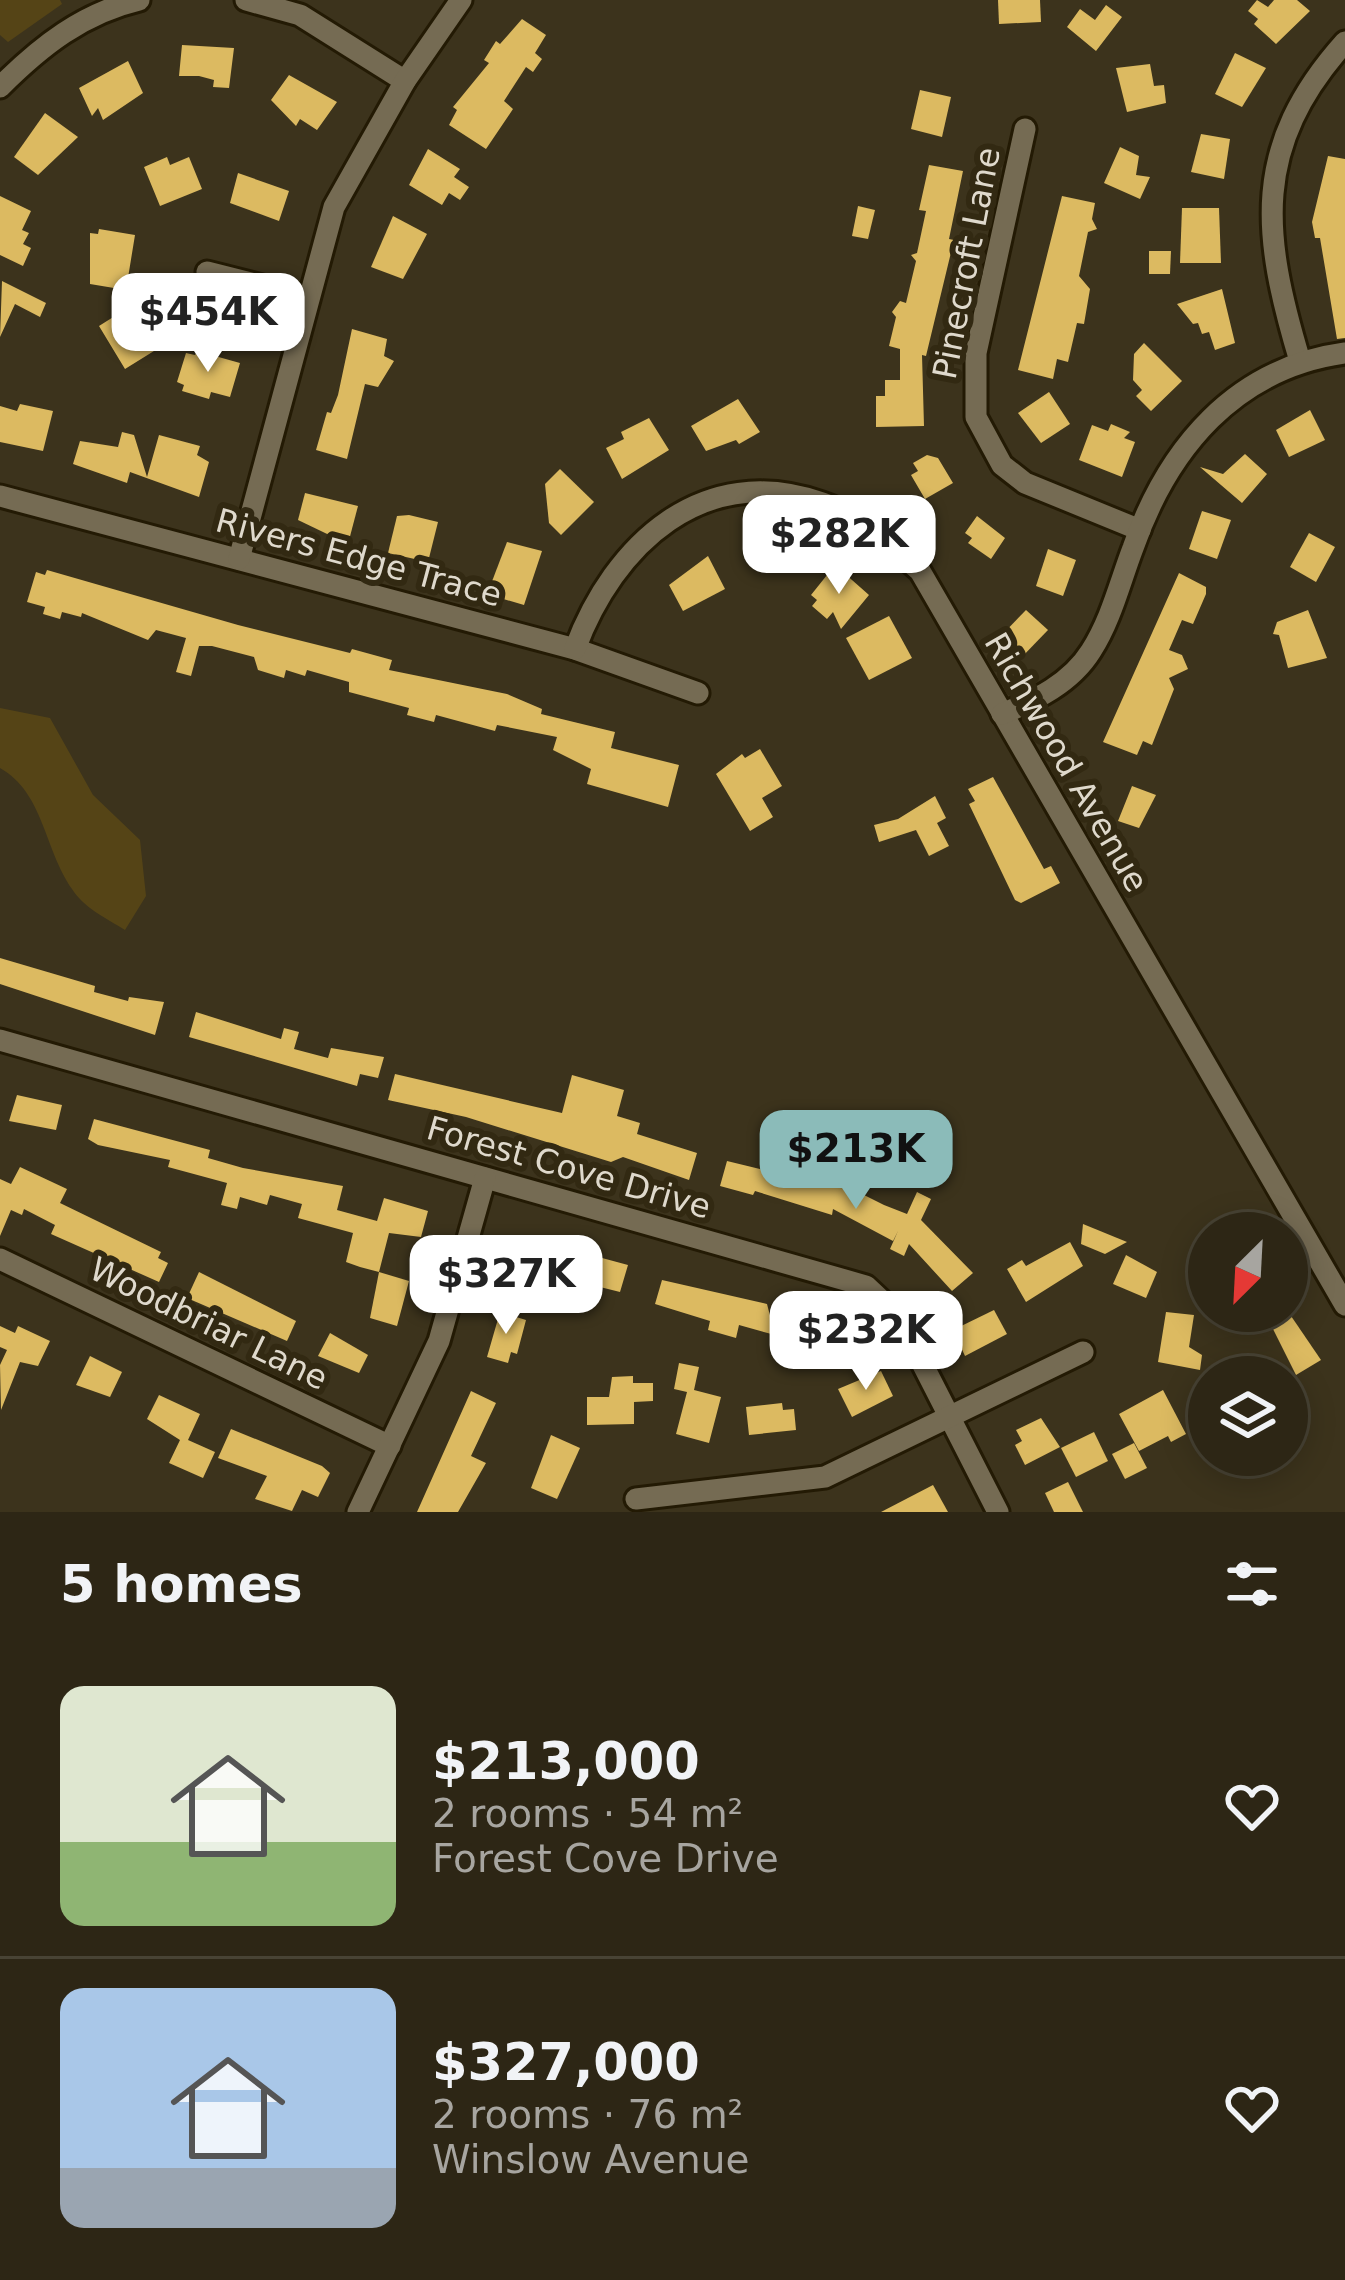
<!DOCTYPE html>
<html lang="en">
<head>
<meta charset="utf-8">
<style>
  :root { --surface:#2d2615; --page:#352e1e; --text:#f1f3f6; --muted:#a7a5a0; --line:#484334; --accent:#8bbbb9 }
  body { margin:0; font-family:"DejaVu Sans",sans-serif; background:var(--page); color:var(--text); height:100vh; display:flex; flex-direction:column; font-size:45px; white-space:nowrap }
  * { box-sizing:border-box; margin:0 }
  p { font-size:39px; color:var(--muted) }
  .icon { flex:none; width:66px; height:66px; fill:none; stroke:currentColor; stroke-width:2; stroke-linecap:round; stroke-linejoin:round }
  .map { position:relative; height:1512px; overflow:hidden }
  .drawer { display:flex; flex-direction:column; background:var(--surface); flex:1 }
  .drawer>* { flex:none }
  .needle { width:78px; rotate:204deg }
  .tools { position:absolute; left:1188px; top:1212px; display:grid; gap:24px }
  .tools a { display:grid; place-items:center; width:120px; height:120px; border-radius:50%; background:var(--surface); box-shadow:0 6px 30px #0003,0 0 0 3px var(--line); font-size:60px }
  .price { position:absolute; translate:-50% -102px; padding:0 27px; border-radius:24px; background:#fff; color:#222; font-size:39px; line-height:78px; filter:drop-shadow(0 3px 6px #0008) }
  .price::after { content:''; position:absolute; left:50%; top:72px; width:36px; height:27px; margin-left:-18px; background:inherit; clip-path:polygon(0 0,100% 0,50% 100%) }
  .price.selected { background:var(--accent); color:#111 }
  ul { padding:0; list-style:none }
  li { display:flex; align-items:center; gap:36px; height:300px; padding:0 60px }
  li+li { border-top:3px solid var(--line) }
  li span { display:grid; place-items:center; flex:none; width:336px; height:240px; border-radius:24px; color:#555 }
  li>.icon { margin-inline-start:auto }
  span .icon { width:144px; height:144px; fill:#fffc; stroke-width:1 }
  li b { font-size:51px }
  h2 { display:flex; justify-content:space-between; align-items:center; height:144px; padding:0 60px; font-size:51px }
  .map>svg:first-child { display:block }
</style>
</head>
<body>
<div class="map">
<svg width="1345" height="1512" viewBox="0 0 1345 1512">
  <rect width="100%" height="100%" fill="#3c331c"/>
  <g fill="#554416">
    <polygon points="0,0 60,0 62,4 8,42 0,35"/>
    <path d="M0,708l50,10 43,77 47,45 6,56 -21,34c-19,-12 -41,-22 -53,-41 -28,-40 -28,-96 -72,-121z"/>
  </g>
  <g fill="#dcba61">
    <polygon points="998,0 1040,0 1041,22 999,24"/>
    <polygon points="1257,0 1268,7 1274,0 1297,0 1310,11 1276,44 1254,24 1258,19 1248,11"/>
    <polygon points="1106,5 1122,17 1096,51 1067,27 1080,9 1095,20"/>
    <polygon points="522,19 546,35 535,53 542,59 533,72 526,67 504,101 513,109 486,149 449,125 457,110 453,107 489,63 484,60 496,41 500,44"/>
    <polygon points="182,45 234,48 229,88 213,87 214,80 199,76 179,76"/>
    <polygon points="1235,53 1266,68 1242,107 1215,94"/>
    <polygon points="128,61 143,93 103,120 98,108 92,116 79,88"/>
    <polygon points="1150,64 1154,86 1164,85 1166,103 1127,112 1116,68"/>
    <polygon points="289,75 337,102 317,130 300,119 296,126 271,100"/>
    <polygon points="920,90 951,97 942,137 911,129"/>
    <polygon points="45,113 78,137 38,175 14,157"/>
    <polygon points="1201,134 1230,139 1224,179 1191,172"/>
    <polygon points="1120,147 1139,156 1136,175 1150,177 1140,199 1104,183"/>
    <polygon points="428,149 460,169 454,177 469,187 460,200 449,193 442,205 409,185"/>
    <polygon points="1328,156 1345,159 1345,338 1337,339 1320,238 1315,238 1312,222"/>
    <polygon points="167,157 170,165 189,157 202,189 160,206 144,167"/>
    <polygon points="929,165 963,171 949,239 954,240 926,356 922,355 924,426 876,427 876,396 885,396 885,380 900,380 900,349 889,346 896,317 892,312 900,301 906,303 916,261 911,255 917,253 926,211 919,210"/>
    <polygon points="238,173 289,191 279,221 230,203"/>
    <polygon points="0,196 31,211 22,230 29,233 23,244 31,248 23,266 0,255"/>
    <polygon points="1062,196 1095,203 1092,219 1097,229 1088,232 1079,276 1090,289 1084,324 1077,323 1068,362 1057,359 1053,379 1018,370"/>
    <polygon points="858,206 875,210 868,239 852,236"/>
    <polygon points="1182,208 1219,208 1221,263 1180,263"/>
    <polygon points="393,216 427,234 403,279 371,267"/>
    <polygon points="99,229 135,235 126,290 90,284 90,233 98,234"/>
    <polygon points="1149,251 1171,251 1170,274 1149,274"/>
    <polygon points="2,281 46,303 40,317 15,304 0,337"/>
    <polygon points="1222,289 1235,343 1215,350 1209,332 1202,334 1198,323 1193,324 1177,304"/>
    <polygon points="134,304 156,329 139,339 162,346 125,369 99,326"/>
    <polygon points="352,329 387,339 384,356 394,361 378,387 365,384 347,459 316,450 327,412 331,413 338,395"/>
    <polygon points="1144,343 1182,381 1151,411 1136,396 1142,390 1133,380 1134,354"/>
    <polygon points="197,351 240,363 230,397 211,392 209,399 182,391 184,385 177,382 186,353 195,355"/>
    <polygon points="1049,392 1070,424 1041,443 1018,413"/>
    <polygon points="738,399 760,432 739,444 736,440 706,451 691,426"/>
    <polygon points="20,404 53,411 43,451 0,442 0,406 17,411"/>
    <polygon points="1310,410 1325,440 1289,457 1276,430"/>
    <polygon points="649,418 669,450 622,479 606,448 624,439 621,432"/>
    <polygon points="1111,424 1130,432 1124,438 1135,442 1122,477 1079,460 1092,425 1108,431"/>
    <polygon points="122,432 134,435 147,477 159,435 200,446 197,455 209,462 199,497 130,472 127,483 73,464 80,441 118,447"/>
    <polygon points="1245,454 1267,474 1242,503 1200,467 1223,474"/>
    <polygon points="927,455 938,458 953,483 925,499 911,475 918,471 913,463"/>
    <polygon points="560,469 594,502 561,535 549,523 545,484"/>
    <polygon points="305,493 358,506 348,544 298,520"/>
    <polygon points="1202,511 1231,520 1217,559 1189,549"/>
    <polygon points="409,515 438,522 428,562 388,553 397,516"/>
    <polygon points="977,516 1005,538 991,559 968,543 972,538 965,533"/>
    <polygon points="1309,533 1335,547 1316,582 1290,567"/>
    <polygon points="507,542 542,551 524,605 493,596 491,584"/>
    <polygon points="1048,549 1076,560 1063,596 1036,586"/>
    <polygon points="708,556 725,589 683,611 669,585"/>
    <polygon points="835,565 869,595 841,629 833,612 827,619 812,606 817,600 811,595"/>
    <polygon points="47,570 238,625 350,653 352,649 392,660 389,670 507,694 542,709 541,714 615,732 611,748 679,765 668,807 587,784 591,769 553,750 557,737 497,725 495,731 436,715 434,722 407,715 409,708 349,692 349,682 307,670 305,676 286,670 284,678 258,670 254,657 212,646 199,646 191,676 176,672 186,638 156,630 148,640 82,613 81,617 62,612 60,619 43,614 45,607 27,602 36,572 45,575"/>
    <polygon points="1179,573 1206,587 1206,594 1193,624 1182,620 1169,650 1182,655 1188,669 1169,678 1174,689 1152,745 1143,741 1137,755 1103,742"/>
    <polygon points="1026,610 1048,630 1019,660 998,639"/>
    <polygon points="1308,610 1327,658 1288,668 1279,635 1273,634 1277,622"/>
    <polygon points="889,616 912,658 869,680 846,638"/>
    <polygon points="760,749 782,786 762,798 773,817 750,831 716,774 742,754 745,758"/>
    <polygon points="993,777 1044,869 1051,866 1060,883 1021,903 1015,900 969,804 975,801 968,789"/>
    <polygon points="1132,786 1156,795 1139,828 1118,821"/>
    <polygon points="935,796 946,818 937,823 949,846 929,856 916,830 879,842 874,825 898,819"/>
    <polygon points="0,958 95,986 94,992 128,1001 129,997 164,1002 155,1035 0,984"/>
    <polygon points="196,1012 281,1039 284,1028 299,1032 294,1049 328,1058 331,1048 384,1057 378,1078 360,1074 357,1086 189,1037"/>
    <polygon points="395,1074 562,1113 572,1075 624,1090 617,1116 640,1123 637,1134 697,1153 689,1180 623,1157 611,1162 466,1117 388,1100"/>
    <polygon points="17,1095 62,1105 56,1130 9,1121"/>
    <polygon points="94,1119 210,1150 208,1158 243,1168 343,1186 337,1210 377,1221 384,1198 428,1211 421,1237 389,1233 379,1272 360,1267 346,1262 353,1233 298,1218 302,1204 270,1195 267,1205 240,1197 237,1209 221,1205 227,1183 168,1167 170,1160 98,1145 88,1139"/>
    <polygon points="838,1158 854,1162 848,1187 884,1205 907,1214 917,1192 931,1199 921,1220 973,1273 952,1291 909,1244 904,1256 890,1249 898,1231 893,1241 833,1209 832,1215 755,1191 753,1195 720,1186 727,1161 831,1186"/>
    <polygon points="20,1167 67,1189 60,1203 161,1252 158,1258 168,1263 159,1282 51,1234 55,1225 24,1209 22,1215 11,1210 0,1236 0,1179 11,1184"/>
    <polygon points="1083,1224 1127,1242 1105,1254 1081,1244"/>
    <polygon points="528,1238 628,1265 620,1292 600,1287 596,1301 518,1277 515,1287 500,1282 504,1264 520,1269"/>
    <polygon points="1070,1242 1083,1266 1026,1302 1007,1269 1022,1260 1026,1266"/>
    <polygon points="1126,1255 1157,1272 1146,1298 1113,1284"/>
    <polygon points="199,1272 296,1321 287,1341 187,1298"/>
    <polygon points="379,1272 409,1281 397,1326 370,1318"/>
    <polygon points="662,1280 767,1304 775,1335 739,1325 736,1338 708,1330 710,1321 655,1304"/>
    <polygon points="994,1310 1007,1334 965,1356 953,1330"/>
    <polygon points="773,1311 838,1328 830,1356 791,1348"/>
    <polygon points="500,1312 526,1320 517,1354 511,1352 508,1363 487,1357"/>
    <polygon points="1166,1312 1194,1315 1189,1347 1202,1355 1200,1370 1158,1362"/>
    <polygon points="1289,1313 1321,1360 1296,1375 1270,1323"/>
    <polygon points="0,1326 15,1333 18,1326 50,1341 38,1366 20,1362 1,1410 0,1365 7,1350 0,1347"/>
    <polygon points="330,1333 368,1355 359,1373 318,1356"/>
    <polygon points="90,1356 122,1372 110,1397 76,1385"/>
    <polygon points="679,1363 699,1367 694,1390 721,1397 709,1443 676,1434 687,1392 674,1389"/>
    <polygon points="881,1371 893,1396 852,1417 838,1389"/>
    <polygon points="633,1376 633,1383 653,1383 653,1401 634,1402 634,1424 587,1425 587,1397 609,1397 612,1377"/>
    <polygon points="1163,1390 1186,1434 1171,1442 1168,1436 1139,1451 1119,1414"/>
    <polygon points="471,1391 496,1403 471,1456 486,1463 458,1512 417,1512"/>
    <polygon points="159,1395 200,1414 188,1440 215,1452 203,1478 169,1463 180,1440 147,1419"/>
    <polygon points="782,1403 783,1410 794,1409 796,1430 749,1435 746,1407"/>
    <polygon points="1041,1418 1060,1447 1025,1465 1015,1445 1022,1441 1016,1430"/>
    <polygon points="231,1429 322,1466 330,1473 318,1497 302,1490 292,1511 255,1499 267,1476 218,1458"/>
    <polygon points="1094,1432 1108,1461 1076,1477 1061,1448"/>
    <polygon points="551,1435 580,1448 557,1499 531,1488"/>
    <polygon points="1134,1443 1147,1468 1125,1479 1112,1454"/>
    <polygon points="1068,1482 1083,1512 1054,1512 1045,1493"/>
    <polygon points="933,1485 948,1512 881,1512"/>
  </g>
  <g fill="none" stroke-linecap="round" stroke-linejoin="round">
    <defs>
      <g id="minor">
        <polyline points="246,0 300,15 405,81"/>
        <path d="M0,87c41,-41 83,-74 139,-87"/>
        <polyline points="1025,129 976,353 976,417 1002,465 1025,483 1140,530"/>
        <polyline points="207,272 306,297"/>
        <path d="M1300,361c-38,-127 -49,-214 45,-319"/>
        <polyline points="0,496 575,649 698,693"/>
        <polyline points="239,559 334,207 405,81 461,0"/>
        <path d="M575,649c39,-105 128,-188 247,-146 39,13 68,42 98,68l425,734"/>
        <path d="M1002,714c34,-14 69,-31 89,-63 20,-31 29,-69 42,-103 35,-100 102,-180 212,-195"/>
        <polyline points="0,1040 866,1286 898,1316 998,1512"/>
        <polyline points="0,1259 390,1446"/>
        <polyline points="636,1499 825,1477 1083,1352"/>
        <polyline points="358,1512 439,1341 485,1178"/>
      </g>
    </defs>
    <use href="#minor" stroke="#231a04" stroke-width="27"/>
    <use href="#minor" stroke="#756b53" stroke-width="21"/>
  </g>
  <g text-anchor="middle" stroke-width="12" stroke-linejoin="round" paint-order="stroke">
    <g font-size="33" fill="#dfd9cc" stroke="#322912">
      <text transform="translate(966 263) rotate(-79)" y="12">Pinecroft Lane</text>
      <text transform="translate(359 557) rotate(15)" y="12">Rivers Edge Trace</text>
      <text transform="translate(1067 762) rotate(60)" y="12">Richwood Avenue</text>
      <text transform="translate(569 1167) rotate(16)" y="12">Forest Cove Drive</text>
      <text transform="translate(209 1323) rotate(26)" y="12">Woodbriar Lane</text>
    </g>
  </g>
</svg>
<div class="tools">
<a><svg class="needle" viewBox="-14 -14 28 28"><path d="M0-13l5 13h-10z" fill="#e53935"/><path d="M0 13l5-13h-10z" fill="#a7a5a0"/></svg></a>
<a><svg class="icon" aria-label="layers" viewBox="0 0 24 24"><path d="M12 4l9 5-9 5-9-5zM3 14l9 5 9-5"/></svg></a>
</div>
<b class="price" style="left:208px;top:375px">$454K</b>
<b class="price" style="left:839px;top:597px">$282K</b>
<b class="price selected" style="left:856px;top:1212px">$213K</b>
<b class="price" style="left:506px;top:1337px">$327K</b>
<b class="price" style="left:866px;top:1393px">$232K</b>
</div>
<section class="drawer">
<h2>5 homes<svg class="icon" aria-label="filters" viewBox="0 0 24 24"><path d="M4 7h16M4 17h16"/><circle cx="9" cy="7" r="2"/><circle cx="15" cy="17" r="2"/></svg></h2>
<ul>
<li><span style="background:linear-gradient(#dfe7d0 65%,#8fb573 0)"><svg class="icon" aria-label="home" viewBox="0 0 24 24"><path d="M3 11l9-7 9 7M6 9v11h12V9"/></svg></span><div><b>$213,000</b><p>2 rooms · 54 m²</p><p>Forest Cove Drive</p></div><svg class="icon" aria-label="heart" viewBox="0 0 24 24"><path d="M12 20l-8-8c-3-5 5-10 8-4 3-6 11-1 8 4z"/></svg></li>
<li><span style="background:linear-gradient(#a9c7e8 75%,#9aa5b1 0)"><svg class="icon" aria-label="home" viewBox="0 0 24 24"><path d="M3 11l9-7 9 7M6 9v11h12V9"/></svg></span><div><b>$327,000</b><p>2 rooms · 76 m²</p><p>Winslow Avenue</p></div><svg class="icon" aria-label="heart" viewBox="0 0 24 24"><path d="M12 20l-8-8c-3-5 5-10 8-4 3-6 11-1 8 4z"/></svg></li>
</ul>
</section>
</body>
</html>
